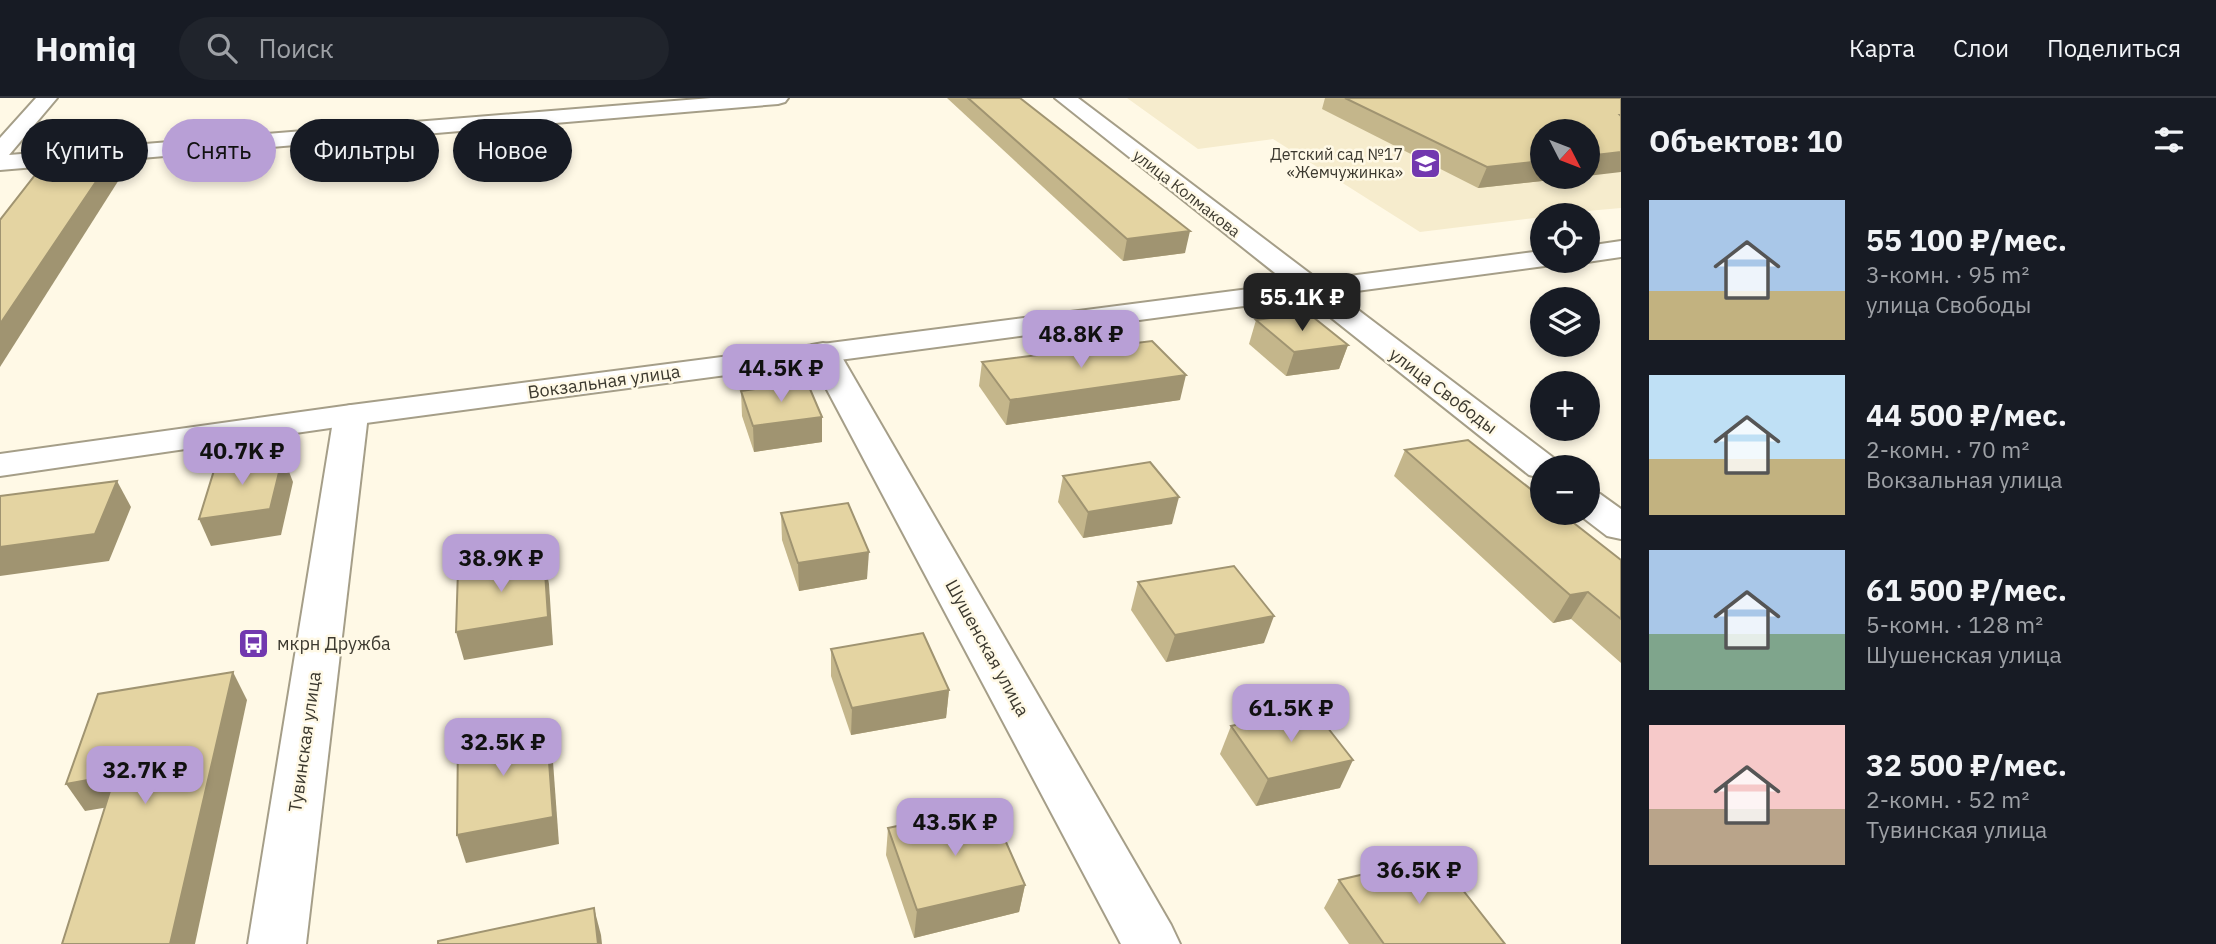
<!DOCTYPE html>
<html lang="ru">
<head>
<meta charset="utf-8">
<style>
  :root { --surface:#171b24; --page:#20242c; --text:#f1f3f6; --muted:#9ea1a6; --line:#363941; --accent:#b89fd6 }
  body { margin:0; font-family:"IBM Plex Sans",sans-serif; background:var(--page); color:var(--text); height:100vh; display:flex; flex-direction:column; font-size:26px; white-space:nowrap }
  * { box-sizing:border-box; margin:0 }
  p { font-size:23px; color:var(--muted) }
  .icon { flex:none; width:38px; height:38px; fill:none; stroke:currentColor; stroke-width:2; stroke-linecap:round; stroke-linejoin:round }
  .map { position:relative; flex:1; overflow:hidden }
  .side { display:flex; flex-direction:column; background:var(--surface); width:595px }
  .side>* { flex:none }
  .guide { position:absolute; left:21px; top:21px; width:665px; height:63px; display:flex; gap:14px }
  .needle { width:46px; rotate:132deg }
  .buttons { position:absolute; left:1530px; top:21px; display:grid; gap:14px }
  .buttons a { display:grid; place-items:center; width:70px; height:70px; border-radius:50%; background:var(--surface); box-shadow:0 4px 10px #0003; font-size:35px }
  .price { position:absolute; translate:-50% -60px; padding:0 16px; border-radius:14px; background:var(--accent); color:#111; font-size:23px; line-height:46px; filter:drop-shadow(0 2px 4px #0008) }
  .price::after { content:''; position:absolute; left:50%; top:42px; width:21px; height:16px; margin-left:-10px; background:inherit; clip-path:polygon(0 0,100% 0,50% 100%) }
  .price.active { background:#222; color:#fff }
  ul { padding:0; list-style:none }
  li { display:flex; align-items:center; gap:21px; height:175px; padding:0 28px }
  li span { display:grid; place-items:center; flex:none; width:196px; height:140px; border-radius:0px; color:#555 }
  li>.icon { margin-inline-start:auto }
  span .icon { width:84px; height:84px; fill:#fffc; stroke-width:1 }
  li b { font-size:30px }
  h2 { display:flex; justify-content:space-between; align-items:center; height:84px; padding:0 28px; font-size:30px }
  .tag { padding:0 24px; border-radius:32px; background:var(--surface); box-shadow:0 4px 10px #0003; font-size:24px; line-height:63px }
  .tag.active { background:var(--accent); color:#111 }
  header { display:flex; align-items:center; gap:42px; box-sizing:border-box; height:98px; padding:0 35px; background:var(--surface); border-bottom:2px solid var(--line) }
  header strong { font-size:33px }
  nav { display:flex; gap:38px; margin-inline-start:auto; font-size:24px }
  .search { width:490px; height:63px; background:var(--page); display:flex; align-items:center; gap:18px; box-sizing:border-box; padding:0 24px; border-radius:38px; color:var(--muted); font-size:26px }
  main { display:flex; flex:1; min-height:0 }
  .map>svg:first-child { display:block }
</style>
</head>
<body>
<header>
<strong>Homiq</strong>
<div class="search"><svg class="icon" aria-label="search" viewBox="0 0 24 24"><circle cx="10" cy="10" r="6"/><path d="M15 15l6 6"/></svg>Поиск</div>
<nav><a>Карта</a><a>Слои</a><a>Поделиться</a></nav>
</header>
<main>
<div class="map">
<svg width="1621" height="846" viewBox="0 0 1621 846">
  <rect width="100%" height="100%" fill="#fff9e6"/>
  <path fill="#f6eccd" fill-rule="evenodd" d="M1127,0h465l29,11v99l-79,7v2l-122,15 -147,-93 -75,10zM1542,33h45v46h-45z"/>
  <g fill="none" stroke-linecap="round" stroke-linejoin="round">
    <defs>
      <g id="minor">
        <polygon points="36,0 57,0 9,57 711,0 788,0 785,4 778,6 0,72 0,40"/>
        <polygon points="1055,0 1078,0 1555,361 1560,369 1542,369 1542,380 1529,377"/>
        <polygon points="823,245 834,247 839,254 1171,827 1180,846 1121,846 807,254 812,247"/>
        <polygon points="351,307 363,310 368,317 306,846 248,846 334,317 339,310"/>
        <polygon points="1587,392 1600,396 1621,411 1621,441 1607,438 1577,415 1587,415"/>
      </g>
      <g id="tertiary">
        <polygon points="1621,143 1621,159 1587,164 1582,163 1587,163 1587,148"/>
        <polygon points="1542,153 1542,163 1554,163 1552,167 351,327 0,378 0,356 351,307"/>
      </g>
    </defs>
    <use href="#minor" stroke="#a59e88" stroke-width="4"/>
    <use href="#tertiary" stroke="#a59e88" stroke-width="4"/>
    <use href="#minor" fill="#fff" fill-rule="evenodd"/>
    <use href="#tertiary" fill="#fff" fill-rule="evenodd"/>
  </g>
  <g fill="#c4b68b">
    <polygon points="947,0 1020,0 1185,155 1123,163"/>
    <polygon points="1325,0 1621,0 1542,79 1578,79 1478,90 1322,11"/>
    <polygon points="1256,222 1348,247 1339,271 1286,278 1249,246"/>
    <polygon points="982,264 1180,302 1006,327 979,288"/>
    <polygon points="741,293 822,319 822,344 754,354 742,318"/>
    <polygon points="1405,352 1621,462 1621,565 1571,521 1553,525 1394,378"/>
    <polygon points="1063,378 1172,426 1083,440 1058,404"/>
    <polygon points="781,415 867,481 799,493 782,442"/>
    <polygon points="1138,484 1264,545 1166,564 1131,512"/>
    <polygon points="831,551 949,592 946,620 851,637 831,578"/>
    <polygon points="1231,628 1340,690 1256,708 1220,656"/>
    <polygon points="888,730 1025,787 1019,814 914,840 886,757"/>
    <polygon points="1339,782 1505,846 1349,846 1324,810"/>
  </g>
  <g fill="#a09471">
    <polygon points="1621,54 1621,74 1587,78 1587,58"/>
    <polygon points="114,57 122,77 0,269 0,226"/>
    <polygon points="1542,63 1542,79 1578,79 1478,90 1487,69"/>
    <polygon points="1190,133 1185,155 1123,163 1127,141"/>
    <polygon points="1348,247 1339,271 1286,278 1294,254"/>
    <polygon points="1186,277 1180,302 1006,327 1010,302"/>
    <polygon points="822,319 822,344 754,354 753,328"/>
    <polygon points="283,358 293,384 281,437 211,448 199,421"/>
    <polygon points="117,383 131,409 109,463 0,478 0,449"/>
    <polygon points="1179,399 1172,426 1083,440 1088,414"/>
    <polygon points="869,454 867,481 799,493 798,465"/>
    <polygon points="544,459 549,486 553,547 464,562 456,534"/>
    <polygon points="1588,494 1571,521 1553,525 1570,497"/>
    <polygon points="1274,518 1264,545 1166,564 1175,537"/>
    <polygon points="233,574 247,602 195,846 170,846"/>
    <polygon points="949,592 946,620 851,637 852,610"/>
    <polygon points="546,622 552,650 559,746 466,765 457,737"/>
    <polygon points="1353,662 1340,690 1256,708 1268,681"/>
    <polygon points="115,677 133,705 85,713 66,686"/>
    <polygon points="1025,787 1019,814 914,840 917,812"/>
    <polygon points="594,810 601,837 602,846 598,846"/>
  </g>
  <g fill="#e4d4a2" stroke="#a09471" stroke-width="2">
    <polygon points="968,0 1020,0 1190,133 1127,141"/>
    <polygon points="1345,0 1621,0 1621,17 1620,17 1621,18 1621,54 1587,58 1587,33 1542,33 1542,63 1487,69"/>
    <polygon points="114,57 0,226 0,122 46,63"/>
    <polygon points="1308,215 1348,247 1294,254 1256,222"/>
    <polygon points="1152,243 1186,277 1010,302 982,264"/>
    <polygon points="807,284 822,319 753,328 741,293"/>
    <polygon points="1468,342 1542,400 1542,415 1561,415 1621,462 1621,521 1588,494 1570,497 1405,352"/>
    <polygon points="283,358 270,411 199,421 216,366"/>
    <polygon points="1150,364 1179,399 1088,414 1063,378"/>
    <polygon points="117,383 95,436 0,449 0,398"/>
    <polygon points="848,405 869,454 798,465 781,415"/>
    <polygon points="544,459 548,519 456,534 458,472"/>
    <polygon points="1234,468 1274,518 1175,537 1138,484"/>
    <polygon points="923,535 949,592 852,610 831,551"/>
    <polygon points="233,574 170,846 62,846 115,677 66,686 98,596"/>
    <polygon points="1313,611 1353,662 1268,681 1231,628"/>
    <polygon points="546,622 553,719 457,737 458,638"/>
    <polygon points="990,708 1025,787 917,812 888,730"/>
    <polygon points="1437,759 1505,846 1384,846 1339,782"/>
    <polygon points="594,810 598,846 438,846 438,843"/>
  </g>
  <defs>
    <symbol id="school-square" viewBox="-11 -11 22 22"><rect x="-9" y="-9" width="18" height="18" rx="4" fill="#7238af" stroke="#fff9e6"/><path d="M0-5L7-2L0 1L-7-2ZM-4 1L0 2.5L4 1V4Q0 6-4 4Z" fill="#fff"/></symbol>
    <symbol id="bus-square" viewBox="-11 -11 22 22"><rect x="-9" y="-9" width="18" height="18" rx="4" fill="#7238af" stroke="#fff9e6"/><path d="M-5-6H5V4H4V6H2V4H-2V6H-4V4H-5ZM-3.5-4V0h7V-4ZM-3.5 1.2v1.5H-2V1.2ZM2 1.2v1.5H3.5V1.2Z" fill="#fff"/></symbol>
  </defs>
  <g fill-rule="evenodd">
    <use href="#school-square" x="1408" y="48" width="35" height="35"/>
    <use href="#bus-square" x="236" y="528" width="35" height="35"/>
  </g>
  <g text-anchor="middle" stroke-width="5" stroke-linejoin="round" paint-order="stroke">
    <g font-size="16" fill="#3c392f" stroke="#fff9e6" text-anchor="end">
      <text x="1403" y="62">Детский сад №17<tspan x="1403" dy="18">«Жемчужинка»</tspan></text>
    </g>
    <g font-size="16" fill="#3c392f" stroke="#fff9e6">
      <text transform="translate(1187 95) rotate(38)" y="6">улица Колмакова</text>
    </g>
    <g font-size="18" fill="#3c392f" stroke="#fff9e6">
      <text transform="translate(604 284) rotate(-8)" y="6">Вокзальная улица</text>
      <text transform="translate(1443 293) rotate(37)" y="6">улица Свободы</text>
      <text transform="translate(987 550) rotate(61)" y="6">Шушенская улица</text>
      <text transform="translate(305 644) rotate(-82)" y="6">Тувинская улица</text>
    </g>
    <g font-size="18" fill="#3c392f" stroke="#fff9e6" text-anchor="start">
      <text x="277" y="552">мкрн Дружба</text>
    </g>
  </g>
</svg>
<div class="buttons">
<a><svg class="needle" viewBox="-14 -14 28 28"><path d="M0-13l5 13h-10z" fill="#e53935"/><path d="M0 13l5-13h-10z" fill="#9ea1a6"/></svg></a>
<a><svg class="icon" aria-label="locate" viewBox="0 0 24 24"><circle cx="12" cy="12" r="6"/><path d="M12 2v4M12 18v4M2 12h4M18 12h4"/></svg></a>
<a><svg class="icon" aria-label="layers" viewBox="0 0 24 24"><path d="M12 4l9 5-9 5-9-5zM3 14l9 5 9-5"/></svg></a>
<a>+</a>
<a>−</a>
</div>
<b class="price active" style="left:1302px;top:235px">55.1K ₽</b>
<b class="price" style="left:1081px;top:272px">48.8K ₽</b>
<b class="price" style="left:781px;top:306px">44.5K ₽</b>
<b class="price" style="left:242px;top:389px">40.7K ₽</b>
<b class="price" style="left:501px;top:496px">38.9K ₽</b>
<b class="price" style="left:1291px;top:646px">61.5K ₽</b>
<b class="price" style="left:503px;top:680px">32.5K ₽</b>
<b class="price" style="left:145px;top:708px">32.7K ₽</b>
<b class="price" style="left:955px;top:760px">43.5K ₽</b>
<b class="price" style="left:1419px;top:808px">36.5K ₽</b>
<div class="guide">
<a class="tag">Купить</a>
<a class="tag active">Снять</a>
<a class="tag">Фильтры</a>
<a class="tag">Новое</a>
</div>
</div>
<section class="side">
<h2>Объектов: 10<svg class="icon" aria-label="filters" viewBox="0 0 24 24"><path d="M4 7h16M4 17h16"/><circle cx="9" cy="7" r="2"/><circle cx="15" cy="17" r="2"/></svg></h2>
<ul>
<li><span style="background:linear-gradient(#a9c7e8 65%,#c2b280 0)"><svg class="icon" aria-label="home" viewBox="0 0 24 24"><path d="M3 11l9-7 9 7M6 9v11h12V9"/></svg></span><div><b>55 100 ₽/мес.</b><p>3-комн. · 95 m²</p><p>улица Свободы</p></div></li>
<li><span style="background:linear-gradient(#bfe0f5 60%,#c2b280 0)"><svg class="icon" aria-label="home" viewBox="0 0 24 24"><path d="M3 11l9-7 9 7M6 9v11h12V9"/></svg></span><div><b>44 500 ₽/мес.</b><p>2-комн. · 70 m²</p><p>Вокзальная улица</p></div></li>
<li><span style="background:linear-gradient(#a9c7e8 60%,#7fa58c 0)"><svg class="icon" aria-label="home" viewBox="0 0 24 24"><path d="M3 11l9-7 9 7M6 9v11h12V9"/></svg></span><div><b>61 500 ₽/мес.</b><p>5-комн. · 128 m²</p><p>Шушенская улица</p></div></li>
<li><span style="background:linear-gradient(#f6c9c9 60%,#b9a48a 0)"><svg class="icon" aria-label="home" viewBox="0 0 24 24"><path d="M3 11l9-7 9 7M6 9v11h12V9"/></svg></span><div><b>32 500 ₽/мес.</b><p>2-комн. · 52 m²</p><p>Тувинская улица</p></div></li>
</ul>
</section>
</main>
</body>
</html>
